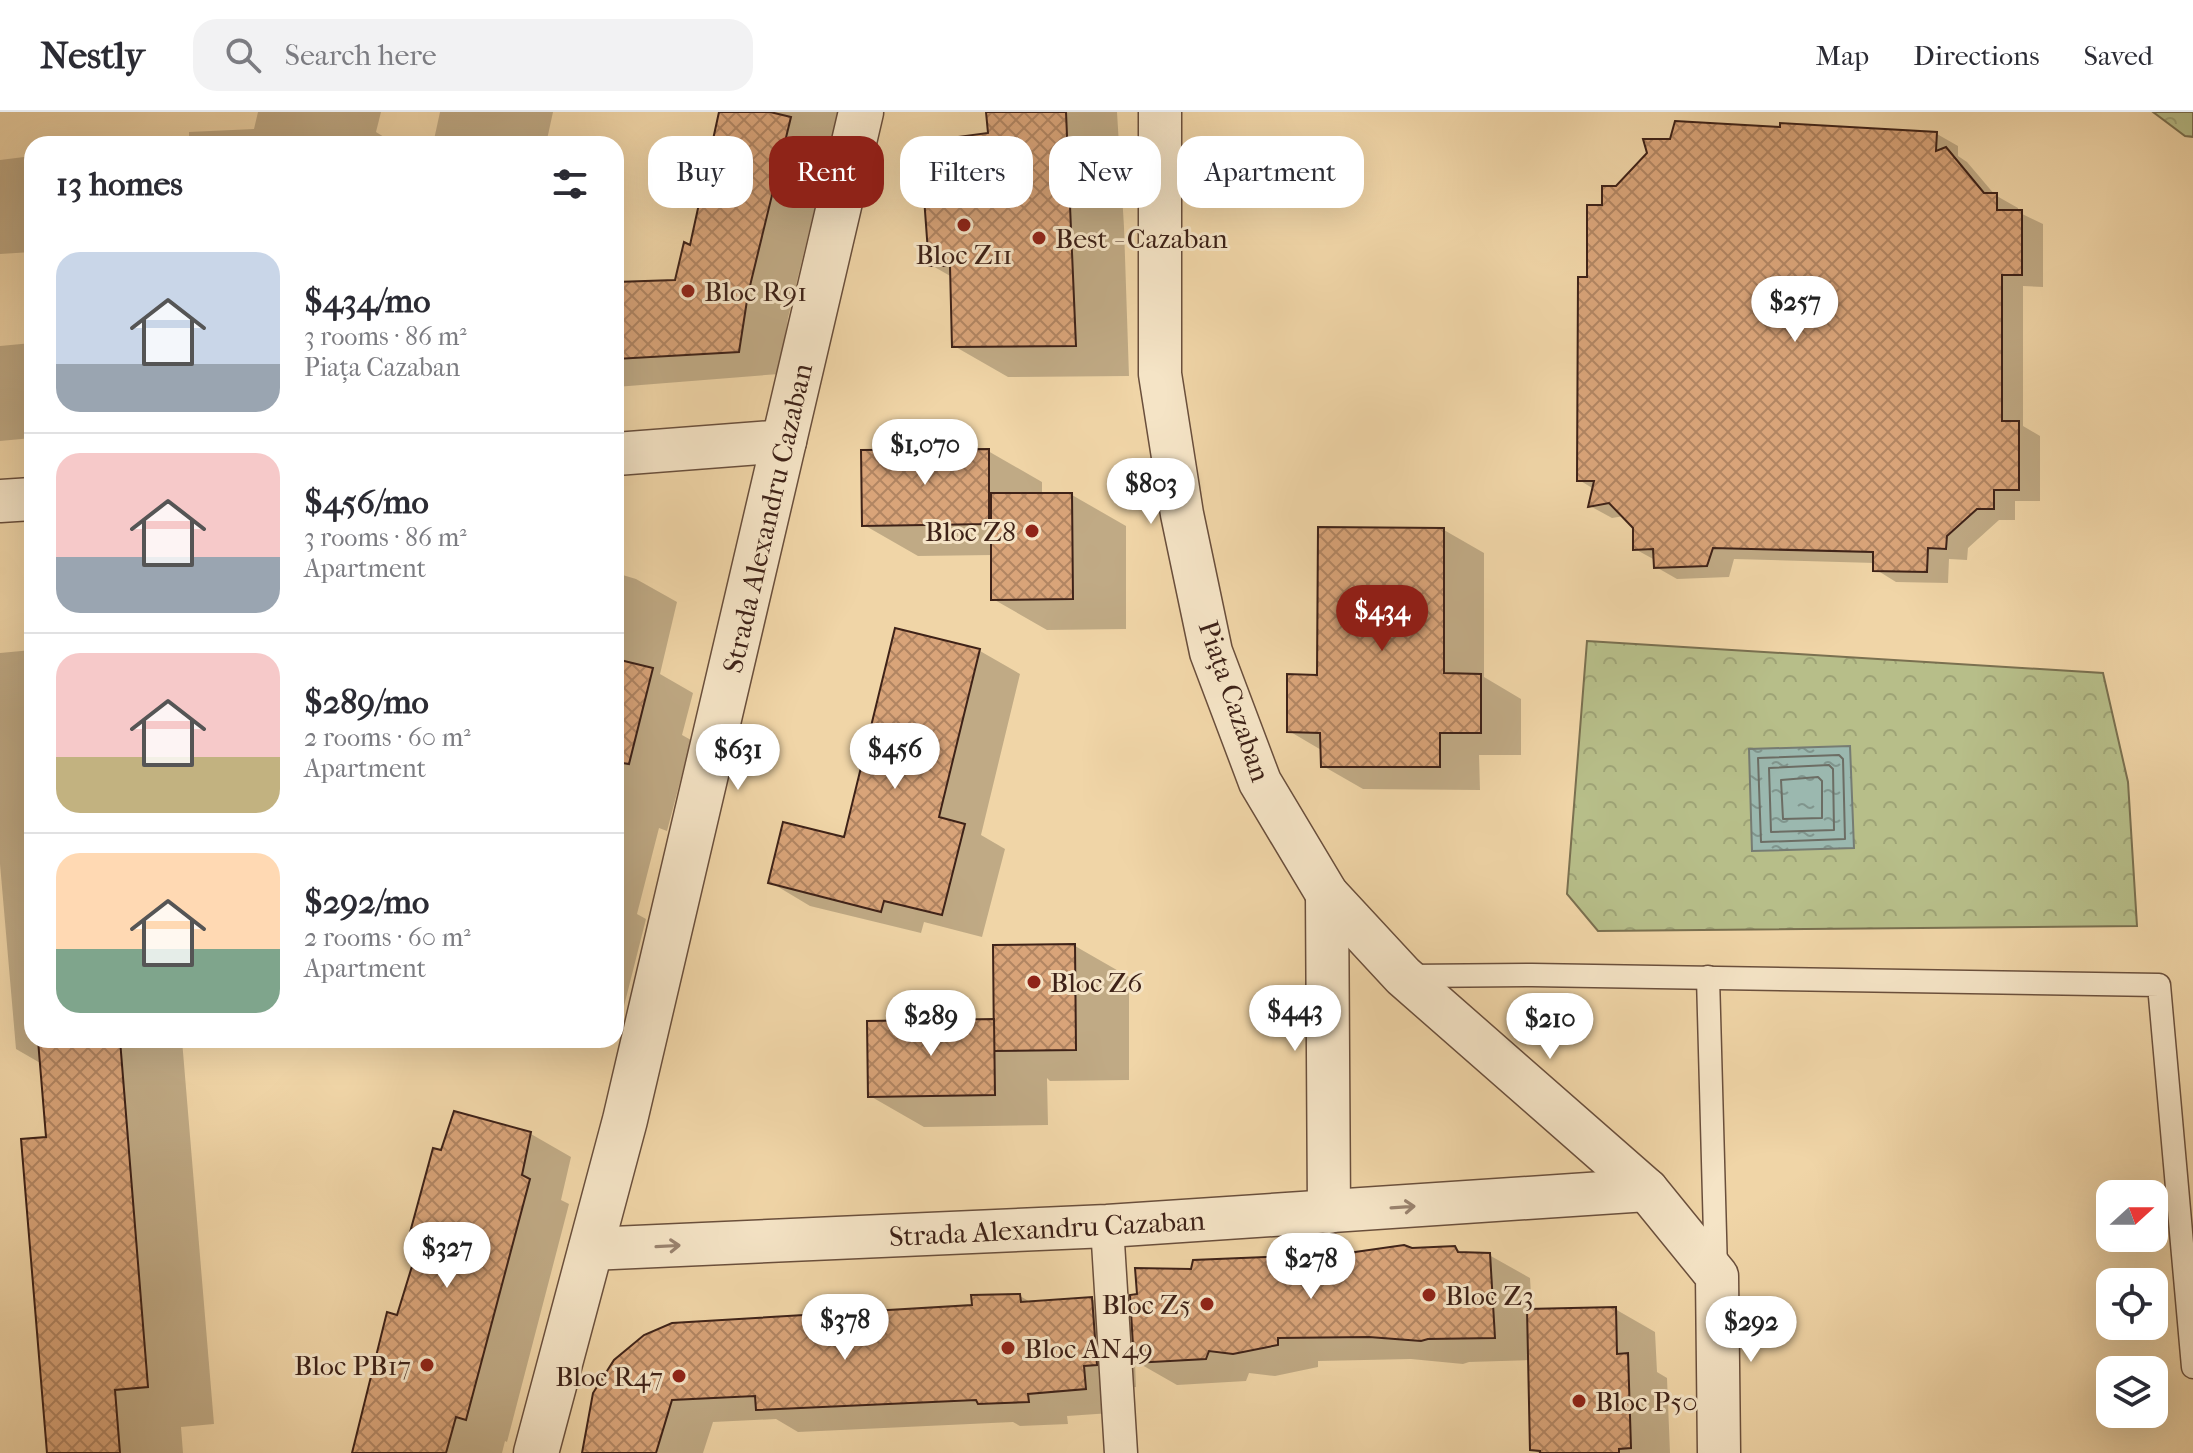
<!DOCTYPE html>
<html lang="en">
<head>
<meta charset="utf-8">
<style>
  :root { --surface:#fff; --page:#f2f2f3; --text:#2b2b33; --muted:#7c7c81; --line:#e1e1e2; --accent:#8f2418 }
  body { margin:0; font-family:"IM FELL French Canon",serif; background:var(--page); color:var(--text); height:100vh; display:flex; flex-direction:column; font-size:30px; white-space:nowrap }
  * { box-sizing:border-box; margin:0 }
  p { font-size:26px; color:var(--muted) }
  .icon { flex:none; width:44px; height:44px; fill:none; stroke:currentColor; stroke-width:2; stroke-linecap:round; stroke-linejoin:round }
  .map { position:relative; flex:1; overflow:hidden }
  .sheet { position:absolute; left:24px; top:24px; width:600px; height:912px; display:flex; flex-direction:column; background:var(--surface); border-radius:24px; box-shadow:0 8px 32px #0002 }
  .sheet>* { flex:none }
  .guide { position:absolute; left:648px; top:24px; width:760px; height:72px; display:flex; gap:16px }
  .needle { width:52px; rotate:69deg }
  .tools { position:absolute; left:2096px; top:1068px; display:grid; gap:16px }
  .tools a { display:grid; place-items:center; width:72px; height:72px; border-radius:16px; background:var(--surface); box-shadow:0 8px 32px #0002; font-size:40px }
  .price { position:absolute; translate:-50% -68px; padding:0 18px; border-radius:28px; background:#fff; color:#222; font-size:26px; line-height:52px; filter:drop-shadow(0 2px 4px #0008) }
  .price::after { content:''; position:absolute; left:50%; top:48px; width:24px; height:18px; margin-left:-12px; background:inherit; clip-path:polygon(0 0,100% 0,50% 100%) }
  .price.current { background:var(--accent); color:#fff }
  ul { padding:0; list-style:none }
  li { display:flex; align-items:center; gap:24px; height:200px; padding:0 32px }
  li+li { border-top:2px solid var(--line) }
  li span { display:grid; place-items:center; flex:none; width:224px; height:160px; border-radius:24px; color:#555 }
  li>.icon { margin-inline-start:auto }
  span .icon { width:96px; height:96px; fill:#fffc; stroke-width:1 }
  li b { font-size:34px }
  h2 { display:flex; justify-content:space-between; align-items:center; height:96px; padding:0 32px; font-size:34px }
  .chip { padding:0 28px; border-radius:24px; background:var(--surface); box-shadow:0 8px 32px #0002; font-size:28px; line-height:72px }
  .chip.current { background:var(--accent); color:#fff }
  header { display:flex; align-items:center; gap:48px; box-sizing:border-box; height:112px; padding:0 40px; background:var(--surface); border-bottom:2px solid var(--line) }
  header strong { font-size:38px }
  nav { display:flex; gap:44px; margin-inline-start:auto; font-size:28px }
  .search { width:560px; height:72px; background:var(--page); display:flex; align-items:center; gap:20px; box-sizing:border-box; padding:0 28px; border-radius:24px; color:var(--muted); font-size:30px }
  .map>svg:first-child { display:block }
</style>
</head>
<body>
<header>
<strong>Nestly</strong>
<div class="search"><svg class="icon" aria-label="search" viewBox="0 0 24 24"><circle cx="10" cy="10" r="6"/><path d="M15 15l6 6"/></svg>Search here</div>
<nav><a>Map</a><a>Directions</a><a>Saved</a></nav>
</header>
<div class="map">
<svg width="2193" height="1341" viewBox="0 0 2193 1341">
  <defs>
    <pattern id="park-crowns" width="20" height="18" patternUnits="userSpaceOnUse" patternTransform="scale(2)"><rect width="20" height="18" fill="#b7be89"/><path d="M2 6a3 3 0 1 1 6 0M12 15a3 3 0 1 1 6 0" fill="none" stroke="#9ea376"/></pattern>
    <pattern id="water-ripples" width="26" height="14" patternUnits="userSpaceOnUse" patternTransform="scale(2)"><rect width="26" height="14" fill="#9bb8af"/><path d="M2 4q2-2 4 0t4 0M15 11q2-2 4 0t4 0" fill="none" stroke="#80958d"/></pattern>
    <pattern id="building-cross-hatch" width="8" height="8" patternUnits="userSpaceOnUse" patternTransform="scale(2)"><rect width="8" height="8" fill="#d9a479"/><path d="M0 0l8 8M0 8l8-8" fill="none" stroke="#b18562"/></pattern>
  </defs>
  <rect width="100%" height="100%" fill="#f0d5a7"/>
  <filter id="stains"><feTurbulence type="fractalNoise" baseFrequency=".0025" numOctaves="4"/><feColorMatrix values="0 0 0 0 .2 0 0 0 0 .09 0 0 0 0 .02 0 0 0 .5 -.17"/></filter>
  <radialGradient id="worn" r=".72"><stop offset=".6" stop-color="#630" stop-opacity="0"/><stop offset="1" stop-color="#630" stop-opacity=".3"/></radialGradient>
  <g fill="url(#park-crowns)" stroke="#7a7050" stroke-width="2">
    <polygon points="2153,0 2193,0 2193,25 2185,24"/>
    <polygon points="1587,529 2103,561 2128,670 2137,814 1598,819 1567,782"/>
  </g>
  <polygon fill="url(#water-ripples)" stroke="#767c73" stroke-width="2" points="1850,634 1854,736 1752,739 1749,637"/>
  <g fill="#0003">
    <polygon points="258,0 381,0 376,20 384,25 382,32 145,32 189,27 189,20 254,17"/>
    <polygon points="440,0 553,0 546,32 433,32"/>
    <polygon points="721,0 838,0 788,206 779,262 616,275 616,172 677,170 691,136"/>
    <polygon points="988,0 1117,0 1124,115 1129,264 1008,265 954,234 952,165 931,153 990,23"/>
    <polygon points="1937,22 1958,34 1958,44 1967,50 1995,83 2018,96 2018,100 2043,112 2043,175 2023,174 2023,314 2040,324 2040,389 2015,389 2015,408 1999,408 1968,436 1967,448 1949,447 1948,471 1896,470 1875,457 1875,451 1734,447 1729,465 1677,467 1656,455 1655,448 1635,437 1635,415 1624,404 1612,406 1590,394 1594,377 1579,368 1589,167 1604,95 1617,76"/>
    <polygon points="32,44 32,140 0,142 0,48"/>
    <polygon points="32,231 32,326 0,329 0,234"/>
    <polygon points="988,339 1042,370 1042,383 1072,383 1126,414 1126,517 1047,518 993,487 993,443 918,444 864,413"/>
    <polygon points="1444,418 1484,441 1484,565 1521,587 1521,643 1479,643 1480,678 1363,677 1323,654 1323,639 1289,619 1319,565"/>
    <polygon points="616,461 636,467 677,490 660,562 693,581 682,623 691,628 667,719 659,716 637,802 646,807 623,898 616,897"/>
    <polygon points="897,518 980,539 1020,562 981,723 1005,737 982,825 924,810 921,821 810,794 770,770 845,727"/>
    <polygon points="32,538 32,928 182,928 214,1312 181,1315 183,1341 49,1341 48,1027 42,952 16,937 0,752 0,541"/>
    <polygon points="1075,834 1129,865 1129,968 1050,969 1047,966 1048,1013 924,1015 870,984 996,911"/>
    <polygon points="396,928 422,928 420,934"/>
    <polygon points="572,928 605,928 602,936"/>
    <polygon points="455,1002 531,1022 571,1045 561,1088 569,1092 507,1330 505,1329 502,1341 354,1341 419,1140 409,1134"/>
    <polygon points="1455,1136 1465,1142 1489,1143 1530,1166 1532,1199 1615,1197 1655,1220 1657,1260 1667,1266 1670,1341 1539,1341 1532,1337 1530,1248 1469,1250 1463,1252 1411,1247 1318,1249 1318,1255 1275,1264 1249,1261 1246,1269 1177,1273 1135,1249 1136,1275 1124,1276 1126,1300 1067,1304 1068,1312 1020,1314 1013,1310 798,1320 776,1307 713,1310 703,1341 584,1341 594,1281 1020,1184 1032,1191 1092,1187 1134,1212 1192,1159 1342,1144"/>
  </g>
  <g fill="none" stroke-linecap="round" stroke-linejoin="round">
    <g stroke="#6c6d64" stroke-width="2">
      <polygon points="1839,643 1843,647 1845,727 1761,730 1758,646"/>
      <polygon points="1829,653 1833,657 1834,718 1771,720 1769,656"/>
      <polygon points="1818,665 1822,669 1822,706 1783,707 1781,668"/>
    </g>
  </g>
  <g fill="url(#building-cross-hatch)" stroke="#3e2218" stroke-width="2">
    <polygon points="719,0 770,0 791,5 748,182 739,240 616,247 616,170 675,168 684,130 690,133"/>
    <polygon points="986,0 1066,0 1076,234 952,235 950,154 929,154 920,30 988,21"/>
    <polygon points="1675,9 1780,15 1780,11 1937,20 1936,39 1946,35 1984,81 1997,81 1997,98 2022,98 2022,163 2002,163 2002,309 2019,309 2019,378 1994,378 1994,397 1977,397 1947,424 1946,437 1928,436 1927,460 1873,459 1873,440 1713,436 1707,454 1654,456 1653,437 1633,438 1633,416 1609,391 1588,395 1594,369 1577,369 1578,165 1587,165 1587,93 1602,93 1602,74 1616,74 1647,41 1643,27 1670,27"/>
    <polygon points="989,337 989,412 862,414 861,338"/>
    <polygon points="991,381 1072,381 1073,487 991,488"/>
    <polygon points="1318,415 1444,416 1444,561 1481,562 1481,621 1440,621 1440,655 1321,655 1320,621 1287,620 1287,562 1317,563"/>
    <polygon points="895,516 980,537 939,705 965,712 942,803 884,789 881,800 768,771 783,710 844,725"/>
    <polygon points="616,547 653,556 629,652 616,650"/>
    <polygon points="1075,832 1076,938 994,939 993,833"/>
    <polygon points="994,907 995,983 868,985 867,909"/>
    <polygon points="38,928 120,928 148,1275 115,1278 120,1341 47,1341 21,1027 46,1025"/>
    <polygon points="454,999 531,1020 522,1063 530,1067 466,1308 456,1305 446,1341 352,1341 387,1200 397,1203 417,1138 406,1135 433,1036 441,1038"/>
    <polygon points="1404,1133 1412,1136 1455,1134 1458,1140 1490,1141 1495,1226 1428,1227 1421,1229 1369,1225 1278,1226 1278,1233 1233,1242 1209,1239 1206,1247 1134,1251 1130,1183 1137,1182 1135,1156 1191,1157 1193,1148 1341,1142"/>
    <polygon points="1020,1182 1021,1190 1092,1185 1097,1253 1084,1254 1086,1277 1028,1282 1029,1290 978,1292 976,1288 756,1298 755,1284 672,1288 656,1341 582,1341 593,1281 614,1248 644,1223 672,1211 972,1193 971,1183"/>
    <polygon points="1616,1195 1617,1242 1628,1241 1631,1336 1619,1337 1619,1341 1540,1341 1540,1339 1530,1338 1527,1197"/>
  </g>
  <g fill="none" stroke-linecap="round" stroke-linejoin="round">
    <defs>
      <g id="service">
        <polyline points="1408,864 1532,863 2159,873 2193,1255"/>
        <polyline points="1708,865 1716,1159"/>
      </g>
      <polyline id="pedestrian" points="1107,1114 1121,1341"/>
      <g id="minor">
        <polyline points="1160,0 1160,262 1182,402 1211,540 1260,670 1327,782 1403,864 1647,1078 1717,1164 1719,1341"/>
        <polyline points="616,342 785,329"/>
        <polyline points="0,389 32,387"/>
        <polyline points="1327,782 1329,1100"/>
        <polyline points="590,1137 1107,1114 1647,1078"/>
      </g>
      <polyline id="tertiary" points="536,1341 625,1008 861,0"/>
    </defs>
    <use href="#service" stroke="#6a4f3c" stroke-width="25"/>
    <use href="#pedestrian" stroke="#6a4f3c" stroke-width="35"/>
    <use href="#minor" stroke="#6a4f3c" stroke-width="45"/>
    <use href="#tertiary" stroke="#6a4f3c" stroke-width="47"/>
    <use href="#service" stroke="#f5e4c6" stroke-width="22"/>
    <use href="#pedestrian" stroke="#f5e4c6" stroke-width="32"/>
    <use href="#minor" stroke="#f5e4c6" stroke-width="42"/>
    <use href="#tertiary" stroke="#f5e4c6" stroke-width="44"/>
  </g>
  <defs><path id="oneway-shaft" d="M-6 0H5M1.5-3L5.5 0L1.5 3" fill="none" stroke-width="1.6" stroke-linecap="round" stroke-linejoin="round" transform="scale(2)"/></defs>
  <g stroke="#9a836f">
    <use href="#oneway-shaft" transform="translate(1403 1095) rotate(-4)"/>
    <use href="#oneway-shaft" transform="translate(668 1134) rotate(-3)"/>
  </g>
  <g fill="#8f2418" stroke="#f5e4c6" stroke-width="3">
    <circle cx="964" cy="113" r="8"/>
    <circle cx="1039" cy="126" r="8"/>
    <circle cx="688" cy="179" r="8"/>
    <circle cx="1032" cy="419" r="8"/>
    <circle cx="1034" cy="870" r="8"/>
    <circle cx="1429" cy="1183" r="8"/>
    <circle cx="1207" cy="1192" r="8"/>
    <circle cx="1008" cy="1236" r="8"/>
    <circle cx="427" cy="1253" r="8"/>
    <circle cx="679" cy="1264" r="8"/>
    <circle cx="1579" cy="1289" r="8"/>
  </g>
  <g text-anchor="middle" stroke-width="6" stroke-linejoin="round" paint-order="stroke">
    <g font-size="28" fill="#3e2218" stroke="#f5e4c6" text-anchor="start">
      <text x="1055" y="136">Best - Cazaban</text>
      <text x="964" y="152" text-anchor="middle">Bloc Z11</text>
      <text x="704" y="189">Bloc R91</text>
      <text x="1016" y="429" text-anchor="end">Bloc Z8</text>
      <text x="1050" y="880">Bloc Z6</text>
      <text x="1445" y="1193">Bloc Z3</text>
      <text x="1191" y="1202" text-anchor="end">Bloc Z5</text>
      <text x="1024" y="1246">Bloc AN49</text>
      <text x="411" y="1263" text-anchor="end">Bloc PB17</text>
      <text x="663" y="1274" text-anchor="end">Bloc R47</text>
      <text x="1595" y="1299">Bloc P50</text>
    </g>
    <g font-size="28" fill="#3e2218" stroke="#f5e4c6">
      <text transform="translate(767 406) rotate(-77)" y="10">Strada Alexandru Cazaban</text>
      <text transform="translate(1235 589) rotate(71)" y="10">Piața Cazaban</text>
      <text transform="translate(1047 1116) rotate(-3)" y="10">Strada Alexandru Cazaban</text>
    </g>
  </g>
  <rect width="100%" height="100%" filter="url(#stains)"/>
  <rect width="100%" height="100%" fill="url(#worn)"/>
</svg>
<div class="tools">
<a><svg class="needle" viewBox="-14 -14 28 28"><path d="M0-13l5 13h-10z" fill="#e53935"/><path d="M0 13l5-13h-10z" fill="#7c7c81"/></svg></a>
<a><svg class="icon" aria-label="locate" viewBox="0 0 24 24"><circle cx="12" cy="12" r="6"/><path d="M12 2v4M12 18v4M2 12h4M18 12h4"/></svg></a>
<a><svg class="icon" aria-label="layers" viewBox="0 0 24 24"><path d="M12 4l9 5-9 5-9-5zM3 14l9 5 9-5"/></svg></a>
</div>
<b class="price" style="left:1795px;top:232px">$257</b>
<b class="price" style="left:925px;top:375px">$1,070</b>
<b class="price" style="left:1151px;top:414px">$803</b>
<b class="price current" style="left:1382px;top:541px">$434</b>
<b class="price" style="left:895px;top:679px">$456</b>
<b class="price" style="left:738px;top:680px">$631</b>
<b class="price" style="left:1295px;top:941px">$443</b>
<b class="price" style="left:931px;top:946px">$289</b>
<b class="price" style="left:1550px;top:949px">$210</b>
<b class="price" style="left:447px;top:1178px">$327</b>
<b class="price" style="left:1311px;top:1189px">$278</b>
<b class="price" style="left:845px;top:1250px">$378</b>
<b class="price" style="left:1751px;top:1252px">$292</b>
<div class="guide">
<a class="chip">Buy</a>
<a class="chip current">Rent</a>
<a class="chip">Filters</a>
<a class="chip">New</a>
<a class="chip">Apartment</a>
</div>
<section class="sheet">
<h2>13 homes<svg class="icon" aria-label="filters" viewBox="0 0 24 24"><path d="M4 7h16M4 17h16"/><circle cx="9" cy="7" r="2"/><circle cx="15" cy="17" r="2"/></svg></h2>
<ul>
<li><span style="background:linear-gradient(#c9d6e8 70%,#9aa5b1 0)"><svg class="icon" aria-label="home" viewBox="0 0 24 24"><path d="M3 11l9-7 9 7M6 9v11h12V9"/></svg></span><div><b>$434/mo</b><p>3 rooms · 86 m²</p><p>Piața Cazaban</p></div></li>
<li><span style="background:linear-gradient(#f6c9c9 65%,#9aa5b1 0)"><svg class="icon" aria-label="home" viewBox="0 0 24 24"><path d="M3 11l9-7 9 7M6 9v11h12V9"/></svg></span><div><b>$456/mo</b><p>3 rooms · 86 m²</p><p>Apartment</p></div></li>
<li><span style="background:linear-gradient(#f6c9c9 65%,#c2b280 0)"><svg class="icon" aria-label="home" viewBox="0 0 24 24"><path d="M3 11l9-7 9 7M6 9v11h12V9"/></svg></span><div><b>$289/mo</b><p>2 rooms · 60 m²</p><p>Apartment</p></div></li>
<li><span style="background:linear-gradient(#ffd9b3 60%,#7fa58c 0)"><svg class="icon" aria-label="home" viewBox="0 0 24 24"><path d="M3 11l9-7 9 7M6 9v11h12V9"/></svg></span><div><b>$292/mo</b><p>2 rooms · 60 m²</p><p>Apartment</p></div></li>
</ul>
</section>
</div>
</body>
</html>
